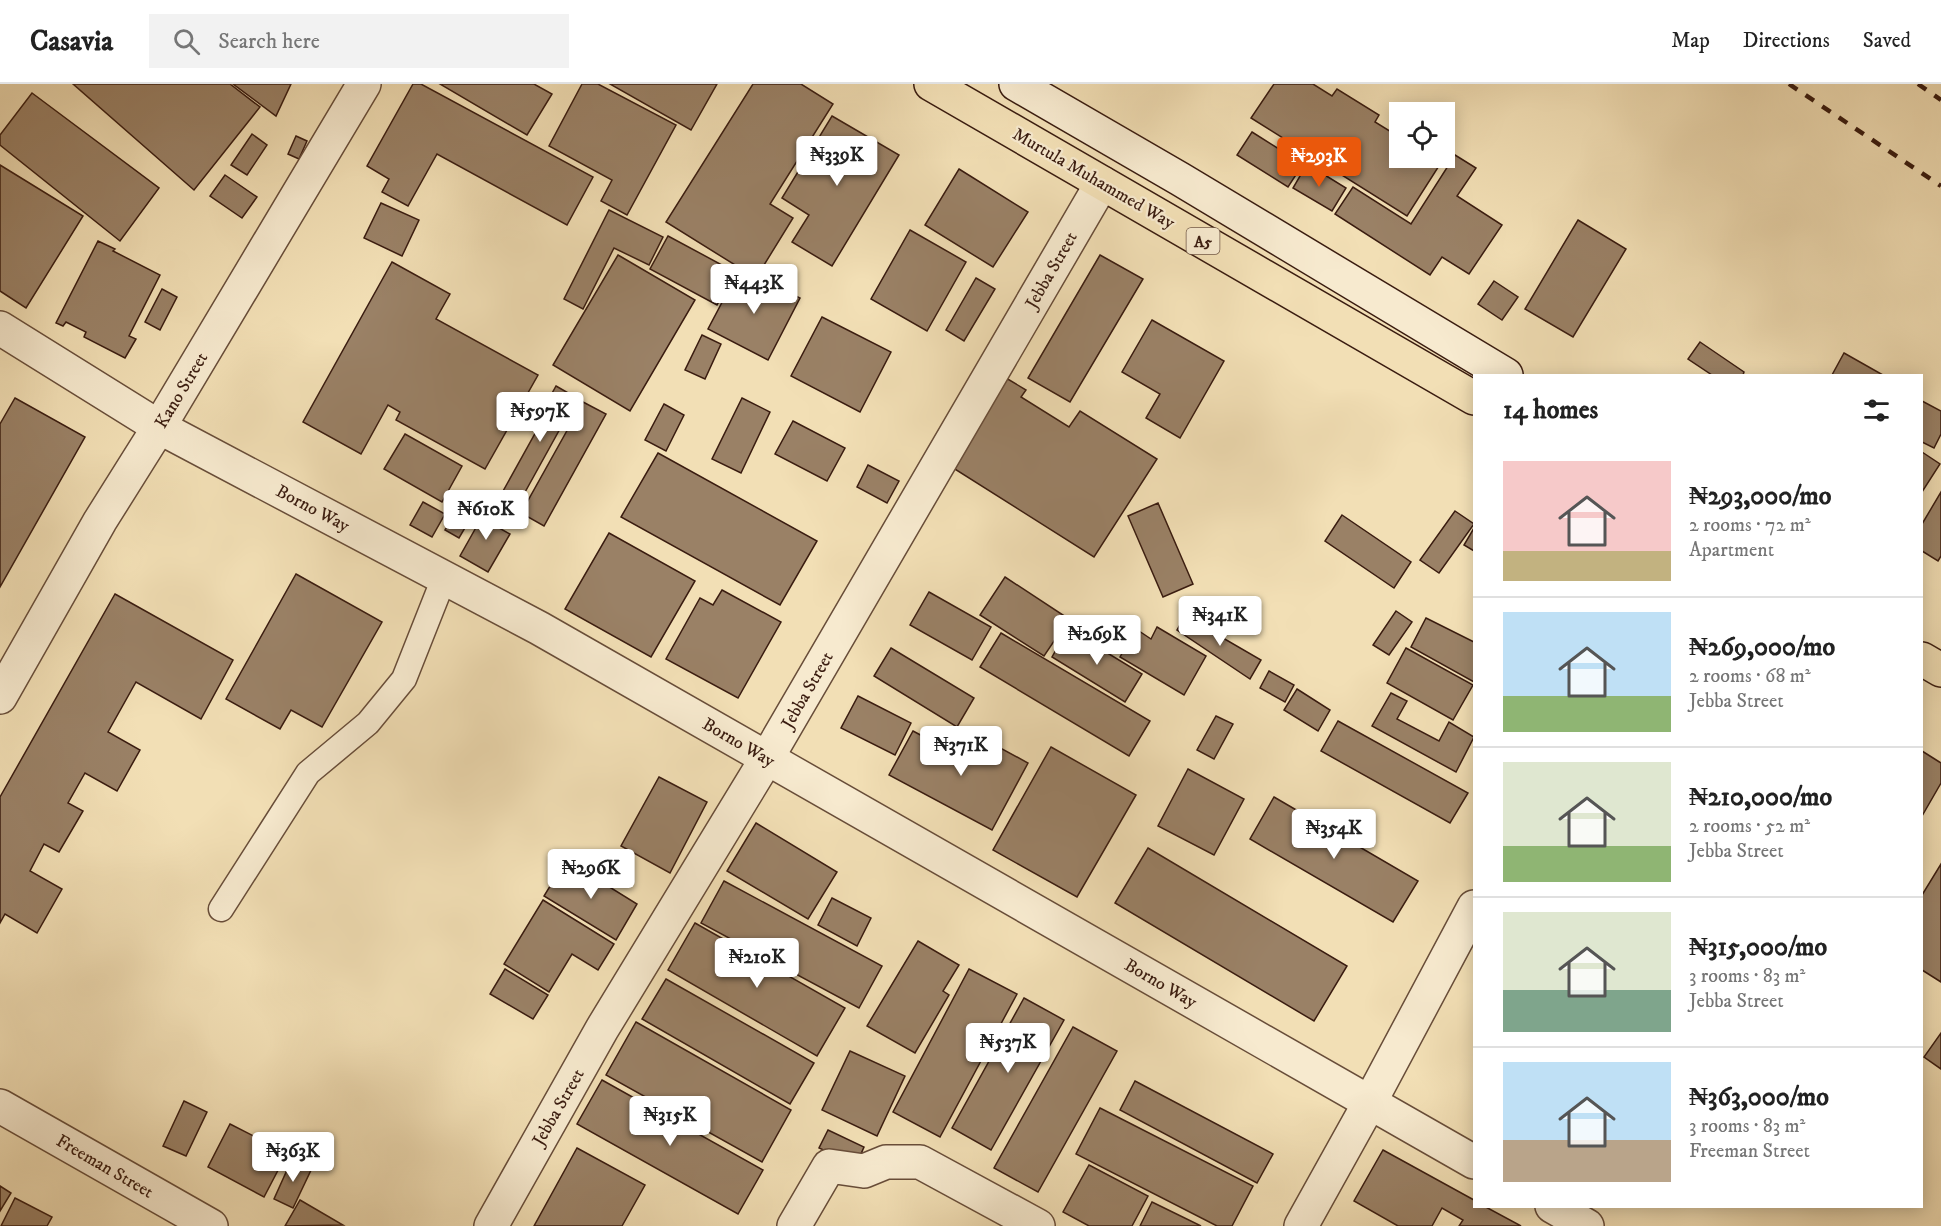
<!DOCTYPE html>
<html lang="en">
<head>
<meta charset="utf-8">
<style>
  :root { --surface:#fff; --page:#f2f2f2; --text:#222; --muted:#767676; --line:#e0e0e0; --accent:#ea580c }
  body { margin:0; font-family:"IM FELL DW Pica",serif; background:var(--page); color:var(--text); height:100vh; display:flex; flex-direction:column; font-size:22px; white-space:nowrap }
  * { box-sizing:border-box; margin:0 }
  p { font-size:20px; color:var(--muted) }
  .icon { flex:none; width:33px; height:33px; fill:none; stroke:currentColor; stroke-width:2; stroke-linecap:round; stroke-linejoin:round }
  .map { position:relative; flex:1; overflow:hidden }
  .panel { position:absolute; left:1473px; top:290px; width:450px; height:834px; display:flex; flex-direction:column; background:var(--surface); border-radius:0px; box-shadow:0 3px 15px #0003 }
  .panel>* { flex:none }
  .fabs { position:absolute; left:1389px; top:18px; display:grid; gap:12px }
  .fabs a { display:grid; place-items:center; width:66px; height:66px; border-radius:0px; background:var(--surface); box-shadow:0 3px 15px #0003; font-size:30px }
  .price { position:absolute; translate:-50% -51px; padding:0 14px; border-radius:6px; background:#fff; color:#222; font-size:20px; line-height:39px; filter:drop-shadow(0 2px 3px #0008) }
  .price::after { content:''; position:absolute; left:50%; top:36px; width:18px; height:14px; margin-left:-9px; background:inherit; clip-path:polygon(0 0,100% 0,50% 100%) }
  .price.current { background:var(--accent); color:#fff }
  ul { padding:0; list-style:none }
  li { display:flex; align-items:center; gap:18px; height:150px; padding:0 30px }
  li+li { border-top:2px solid var(--line) }
  li span { display:grid; place-items:center; flex:none; width:168px; height:120px; border-radius:0px; color:#555 }
  li>.icon { margin-inline-start:auto }
  span .icon { width:72px; height:72px; fill:#fffc; stroke-width:1 }
  li b { font-size:26px }
  h2 { display:flex; justify-content:space-between; align-items:center; height:72px; padding:0 30px; font-size:26px }
  header { display:flex; align-items:center; gap:36px; box-sizing:border-box; height:84px; padding:0 30px; background:var(--surface); border-bottom:2px solid var(--line) }
  header strong { font-size:28px }
  nav { display:flex; gap:33px; margin-inline-start:auto; font-size:21px }
  .search { width:420px; height:54px; background:var(--page); display:flex; align-items:center; gap:15px; box-sizing:border-box; padding:0 21px; border-radius:0px; color:var(--muted); font-size:22px }
  .map>svg:first-child { display:block }
</style>
</head>
<body>
<header>
<strong>Casavia</strong>
<div class="search"><svg class="icon" aria-label="search" viewBox="0 0 24 24"><circle cx="10" cy="10" r="6"/><path d="M15 15l6 6"/></svg>Search here</div>
<nav><a>Map</a><a>Directions</a><a>Saved</a></nav>
</header>
<div class="map">
<svg width="1941" height="1142" viewBox="0 0 1941 1142">
  <rect width="100%" height="100%" fill="#f2dfb5"/>
  <filter id="stains"><feTurbulence type="fractalNoise" baseFrequency=".00333" numOctaves="4"/><feColorMatrix values="0 0 0 0 .2 0 0 0 0 .09 0 0 0 0 .02 0 0 0 .5 -.17"/></filter>
  <radialGradient id="worn" r=".72"><stop offset=".6" stop-color="#630" stop-opacity="0"/><stop offset="1" stop-color="#630" stop-opacity=".3"/></radialGradient>
  <g fill="#9a8166" stroke="#3a1c10" stroke-width="1.5">
    <polygon points="73,0 230,0 260,23 194,106"/>
    <polygon points="233,0 291,0 276,32"/>
    <polygon points="413,0 421,0 593,93 567,141 437,70 408,122 382,108 389,95 367,82"/>
    <polygon points="440,0 534,0 552,10 527,51"/>
    <polygon points="582,0 598,0 676,41 627,131 601,117 612,96 549,62"/>
    <polygon points="610,0 717,0 691,46"/>
    <polygon points="753,0 801,0 833,20 770,120 793,134 756,194 666,138"/>
    <polygon points="1274,0 1313,0 1332,12 1337,5 1379,31 1375,38 1396,51 1400,45 1400,74 1444,74 1407,132 1251,34"/>
    <polygon points="32,9 159,104 120,157 0,61 0,51"/>
    <polygon points="832,32 899,71 832,182 792,158 809,131 782,114"/>
    <polygon points="1252,48 1303,80 1288,103 1237,71"/>
    <polygon points="252,50 267,61 247,91 231,81"/>
    <polygon points="296,52 307,57 299,75 288,70"/>
    <polygon points="1455,71 1476,84 1457,112 1502,141 1469,190 1442,173 1430,191 1335,130 1353,103 1411,140"/>
    <polygon points="1307,80 1346,104 1332,127 1293,104"/>
    <polygon points="0,81 83,132 26,224 0,207"/>
    <polygon points="959,85 1028,128 993,183 925,141"/>
    <polygon points="225,91 257,113 242,134 210,112"/>
    <polygon points="381,119 419,136 402,172 364,154"/>
    <polygon points="609,126 663,153 649,181 614,164 583,225 564,215"/>
    <polygon points="1578,136 1626,165 1573,253 1525,225"/>
    <polygon points="910,146 966,178 927,247 871,215"/>
    <polygon points="668,152 735,188 717,221 650,185"/>
    <polygon points="98,157 115,165 113,167 160,191 129,252 136,255 125,274 84,253 86,248 66,238 63,242 56,239"/>
    <polygon points="618,171 695,216 630,327 553,281"/>
    <polygon points="1100,171 1143,195 1070,318 1028,294"/>
    <polygon points="392,178 450,210 436,235 538,291 485,385 396,336 400,328 388,321 361,370 303,338"/>
    <polygon points="737,190 758,201 761,194 800,214 768,276 708,245"/>
    <polygon points="976,194 995,205 964,257 946,246"/>
    <polygon points="1494,197 1518,213 1502,236 1478,220"/>
    <polygon points="162,205 177,213 160,246 145,238"/>
    <polygon points="822,233 891,268 860,328 791,292"/>
    <polygon points="1152,236 1224,277 1180,354 1146,334 1160,310 1122,288"/>
    <polygon points="702,251 721,260 705,295 685,286"/>
    <polygon points="1700,258 1744,288 1743,291 1712,291 1688,275"/>
    <polygon points="1844,269 1883,291 1832,291"/>
    <polygon points="1006,294 1026,306 1021,313 1069,343 1080,327 1157,375 1094,473 950,382"/>
    <polygon points="556,302 577,314 519,419 502,409 543,335 539,333"/>
    <polygon points="15,314 85,353 0,503 0,340"/>
    <polygon points="742,314 770,328 741,389 712,375"/>
    <polygon points="1922,317 1941,327 1941,350 1934,364 1922,358"/>
    <polygon points="583,318 606,330 544,442 521,429"/>
    <polygon points="664,320 684,331 666,367 645,356"/>
    <polygon points="793,337 845,364 827,397 775,370"/>
    <polygon points="405,350 462,382 442,418 384,385"/>
    <polygon points="1922,368 1940,380 1922,408"/>
    <polygon points="658,369 817,457 780,521 621,433"/>
    <polygon points="868,381 899,397 887,419 857,403"/>
    <polygon points="1941,408 1941,472 1938,477 1922,467 1922,440"/>
    <polygon points="423,418 445,430 432,453 410,441"/>
    <polygon points="1158,419 1193,500 1163,513 1128,432"/>
    <polygon points="487,424 504,434 499,444 510,450 488,488 460,472"/>
    <polygon points="1455,427 1474,440 1439,489 1420,476"/>
    <polygon points="454,429 469,437 459,454 445,446"/>
    <polygon points="1342,431 1411,478 1394,504 1325,457"/>
    <polygon points="1474,444 1474,467 1464,461"/>
    <polygon points="609,449 695,497 651,573 565,525"/>
    <polygon points="296,490 382,538 322,643 291,626 280,645 226,615"/>
    <polygon points="1005,493 1069,535 1044,572 980,531"/>
    <polygon points="722,506 781,538 738,614 666,575 700,514 713,521"/>
    <polygon points="929,508 991,543 972,576 910,541"/>
    <polygon points="115,510 233,576 201,635 136,598 108,648 140,666 117,707 85,689 68,719 83,727 59,768 44,760 30,787 62,805 37,849 5,830 0,839 0,713"/>
    <polygon points="1396,527 1412,538 1389,571 1373,561"/>
    <polygon points="1185,532 1261,576 1250,595 1177,546"/>
    <polygon points="1426,534 1474,558 1474,598 1411,563"/>
    <polygon points="1157,543 1206,572 1184,611 1120,573 1136,545 1151,555"/>
    <polygon points="1068,545 1142,590 1125,618 1052,573"/>
    <polygon points="1001,549 1150,637 1129,672 980,583"/>
    <polygon points="891,564 974,614 957,643 874,592"/>
    <polygon points="1406,564 1473,601 1453,636 1387,599"/>
    <polygon points="1269,587 1294,601 1285,618 1260,604"/>
    <polygon points="1297,605 1330,626 1318,647 1284,626"/>
    <polygon points="1391,609 1407,617 1397,635 1439,657 1449,638 1474,653 1456,688 1372,642"/>
    <polygon points="858,612 911,639 895,671 841,644"/>
    <polygon points="1216,632 1233,640 1214,675 1197,666"/>
    <polygon points="1338,637 1468,709 1450,739 1321,667"/>
    <polygon points="913,647 969,677 982,654 1028,679 992,746 889,691"/>
    <polygon points="1051,663 1136,711 1077,813 993,766"/>
    <polygon points="1922,667 1941,679 1941,699 1922,732"/>
    <polygon points="1188,685 1244,715 1214,771 1158,742"/>
    <polygon points="659,693 707,718 670,789 621,762"/>
    <polygon points="1274,713 1418,797 1393,838 1250,755"/>
    <polygon points="756,739 837,788 808,835 727,787"/>
    <polygon points="1148,764 1347,882 1314,937 1115,819"/>
    <polygon points="566,776 637,820 616,856 544,812"/>
    <polygon points="1941,780 1941,898 1922,886 1922,811"/>
    <polygon points="724,797 882,882 859,924 701,839"/>
    <polygon points="832,814 871,834 857,862 818,841"/>
    <polygon points="543,816 614,860 598,886 572,870 549,908 504,880"/>
    <polygon points="695,839 845,924 817,972 668,886"/>
    <polygon points="918,857 959,881 943,907 949,911 915,969 867,942"/>
    <polygon points="505,885 548,911 533,935 490,910"/>
    <polygon points="969,885 1017,910 940,1053 893,1028"/>
    <polygon points="666,895 814,979 790,1020 642,935"/>
    <polygon points="1024,914 1064,936 991,1066 952,1044"/>
    <polygon points="636,938 791,1026 762,1078 606,991"/>
    <polygon points="1073,943 1117,967 1038,1108 994,1084"/>
    <polygon points="1941,949 1941,985 1924,973"/>
    <polygon points="850,967 905,992 877,1052 822,1026"/>
    <polygon points="602,996 763,1086 738,1130 577,1040"/>
    <polygon points="1135,997 1273,1070 1257,1099 1120,1026"/>
    <polygon points="184,1017 207,1028 186,1072 163,1062"/>
    <polygon points="1100,1024 1253,1102 1232,1142 1217,1142 1076,1070"/>
    <polygon points="230,1040 287,1069 264,1113 208,1083"/>
    <polygon points="828,1046 864,1063 856,1081 819,1064"/>
    <polygon points="577,1064 645,1101 622,1142 534,1142"/>
    <polygon points="1383,1066 1474,1116 1474,1122 1484,1122 1521,1142 1459,1142 1463,1136 1442,1124 1432,1142 1398,1142 1354,1117"/>
    <polygon points="292,1075 312,1084 293,1124 274,1115"/>
    <polygon points="1089,1081 1148,1112 1132,1142 1089,1142 1063,1128"/>
    <polygon points="0,1102 11,1109 0,1127"/>
    <polygon points="15,1114 52,1133 47,1142 1,1142"/>
    <polygon points="300,1116 343,1141 285,1142"/>
    <polygon points="1152,1118 1201,1142 1140,1142"/>
  </g>
  <g fill="none" stroke-linecap="round" stroke-linejoin="round">
    <defs>
      <polyline id="lane" points="221,825 308,689 368,639 404,595 444,494"/>
      <g id="street">
        <polyline points="0,244 159,343 539,544 1474,1078"/>
        <polyline points="0,613 100,437 159,343 364,0"/>
        <polyline points="0,1022 211,1142"/>
        <polyline points="1552,1122 1587,1142"/>
        <polyline points="491,1142 602,945 767,674 1102,99"/>
        <polyline points="794,1142 829,1082 864,1087 886,1078 920,1078 1038,1142"/>
        <polyline points="1301,1142 1370,1018 1474,823"/>
      </g>
      <polyline id="secondary" points="1016,0 1180,95 1506,291"/>
      <g id="highway">
        <polyline points="931,0 1474,314"/>
        <polyline points="1922,575 1941,586"/>
      </g>
    </defs>
    <use href="#lane" stroke="#684d39" stroke-width="27"/>
    <use href="#street" stroke="#684d39" stroke-width="36"/>
    <use href="#secondary" stroke="#3a1c10" stroke-width="36"/>
    <use href="#highway" stroke="#3a1c10" stroke-width="36"/>
    <use href="#lane" stroke="#f7eacf" stroke-width="24"/>
    <use href="#street" stroke="#f7eacf" stroke-width="33"/>
    <use href="#secondary" stroke="#f7eacf" stroke-width="33"/>
    <use href="#highway" stroke="#f2dfb5" stroke-width="33"/>
    <g stroke="#3a1c10" stroke-width="4.5" stroke-dasharray="10 10" stroke-linecap="butt">
      <polyline points="1789,0 1941,102"/>
      <polyline points="1918,0 1941,16"/>
    </g>
  </g>
  <g text-anchor="middle" stroke-width="4.5" stroke-linejoin="round" paint-order="stroke">
    <rect fill="#f7eacf" stroke="#735a49" stroke-width="1.5" x="1186.5" y="144" width="33" height="26" rx="4.5"/>
    <g font-size="16" font-weight="bold" fill="#3a1c10">
      <text x="1203" y="163">A5</text>
    </g>
    <g font-size="18" fill="#3a1c10" stroke="#f7eacf">
      <text transform="translate(1094 94) rotate(30)" y="6">Murtula Muhammed Way</text>
      <text transform="translate(1051 186) rotate(-60)" y="6">Jebba Street</text>
      <text transform="translate(181 306) rotate(-59)" y="6">Kano Street</text>
      <text transform="translate(313 424) rotate(28)" y="6">Borno Way</text>
      <text transform="translate(807 606) rotate(-60)" y="6">Jebba Street</text>
      <text transform="translate(739 658) rotate(30)" y="6">Borno Way</text>
      <text transform="translate(1161 899) rotate(30)" y="6">Borno Way</text>
      <text transform="translate(558 1023) rotate(-60)" y="6">Jebba Street</text>
      <text transform="translate(105 1082) rotate(30)" y="6">Freeman Street</text>
    </g>
  </g>
  <rect width="100%" height="100%" filter="url(#stains)"/>
  <rect width="100%" height="100%" fill="url(#worn)"/>
</svg>
<div class="fabs">
<a><svg class="icon" aria-label="locate" viewBox="0 0 24 24"><circle cx="12" cy="12" r="6"/><path d="M12 2v4M12 18v4M2 12h4M18 12h4"/></svg></a>
</div>
<b class="price" style="left:837px;top:103px">₦339K</b>
<b class="price current" style="left:1319px;top:104px">₦293K</b>
<b class="price" style="left:754px;top:231px">₦443K</b>
<b class="price" style="left:540px;top:359px">₦597K</b>
<b class="price" style="left:486px;top:457px">₦610K</b>
<b class="price" style="left:1220px;top:563px">₦341K</b>
<b class="price" style="left:1097px;top:582px">₦269K</b>
<b class="price" style="left:961px;top:693px">₦371K</b>
<b class="price" style="left:1334px;top:776px">₦354K</b>
<b class="price" style="left:591px;top:816px">₦296K</b>
<b class="price" style="left:757px;top:905px">₦210K</b>
<b class="price" style="left:1008px;top:990px">₦537K</b>
<b class="price" style="left:670px;top:1063px">₦315K</b>
<b class="price" style="left:293px;top:1099px">₦363K</b>
<section class="panel">
<h2>14 homes<svg class="icon" aria-label="filters" viewBox="0 0 24 24"><path d="M4 7h16M4 17h16"/><circle cx="9" cy="7" r="2"/><circle cx="15" cy="17" r="2"/></svg></h2>
<ul>
<li><span style="background:linear-gradient(#f6c9c9 75%,#c2b280 0)"><svg class="icon" aria-label="home" viewBox="0 0 24 24"><path d="M3 11l9-7 9 7M6 9v11h12V9"/></svg></span><div><b>₦293,000/mo</b><p>2 rooms · 72 m²</p><p>Apartment</p></div></li>
<li><span style="background:linear-gradient(#bfe0f5 70%,#8fb573 0)"><svg class="icon" aria-label="home" viewBox="0 0 24 24"><path d="M3 11l9-7 9 7M6 9v11h12V9"/></svg></span><div><b>₦269,000/mo</b><p>2 rooms · 68 m²</p><p>Jebba Street</p></div></li>
<li><span style="background:linear-gradient(#dfe7d0 70%,#8fb573 0)"><svg class="icon" aria-label="home" viewBox="0 0 24 24"><path d="M3 11l9-7 9 7M6 9v11h12V9"/></svg></span><div><b>₦210,000/mo</b><p>2 rooms · 52 m²</p><p>Jebba Street</p></div></li>
<li><span style="background:linear-gradient(#dfe7d0 65%,#7fa58c 0)"><svg class="icon" aria-label="home" viewBox="0 0 24 24"><path d="M3 11l9-7 9 7M6 9v11h12V9"/></svg></span><div><b>₦315,000/mo</b><p>3 rooms · 83 m²</p><p>Jebba Street</p></div></li>
<li><span style="background:linear-gradient(#bfe0f5 65%,#b9a48a 0)"><svg class="icon" aria-label="home" viewBox="0 0 24 24"><path d="M3 11l9-7 9 7M6 9v11h12V9"/></svg></span><div><b>₦363,000/mo</b><p>3 rooms · 83 m²</p><p>Freeman Street</p></div></li>
</ul>
</section>
</div>
</body>
</html>
